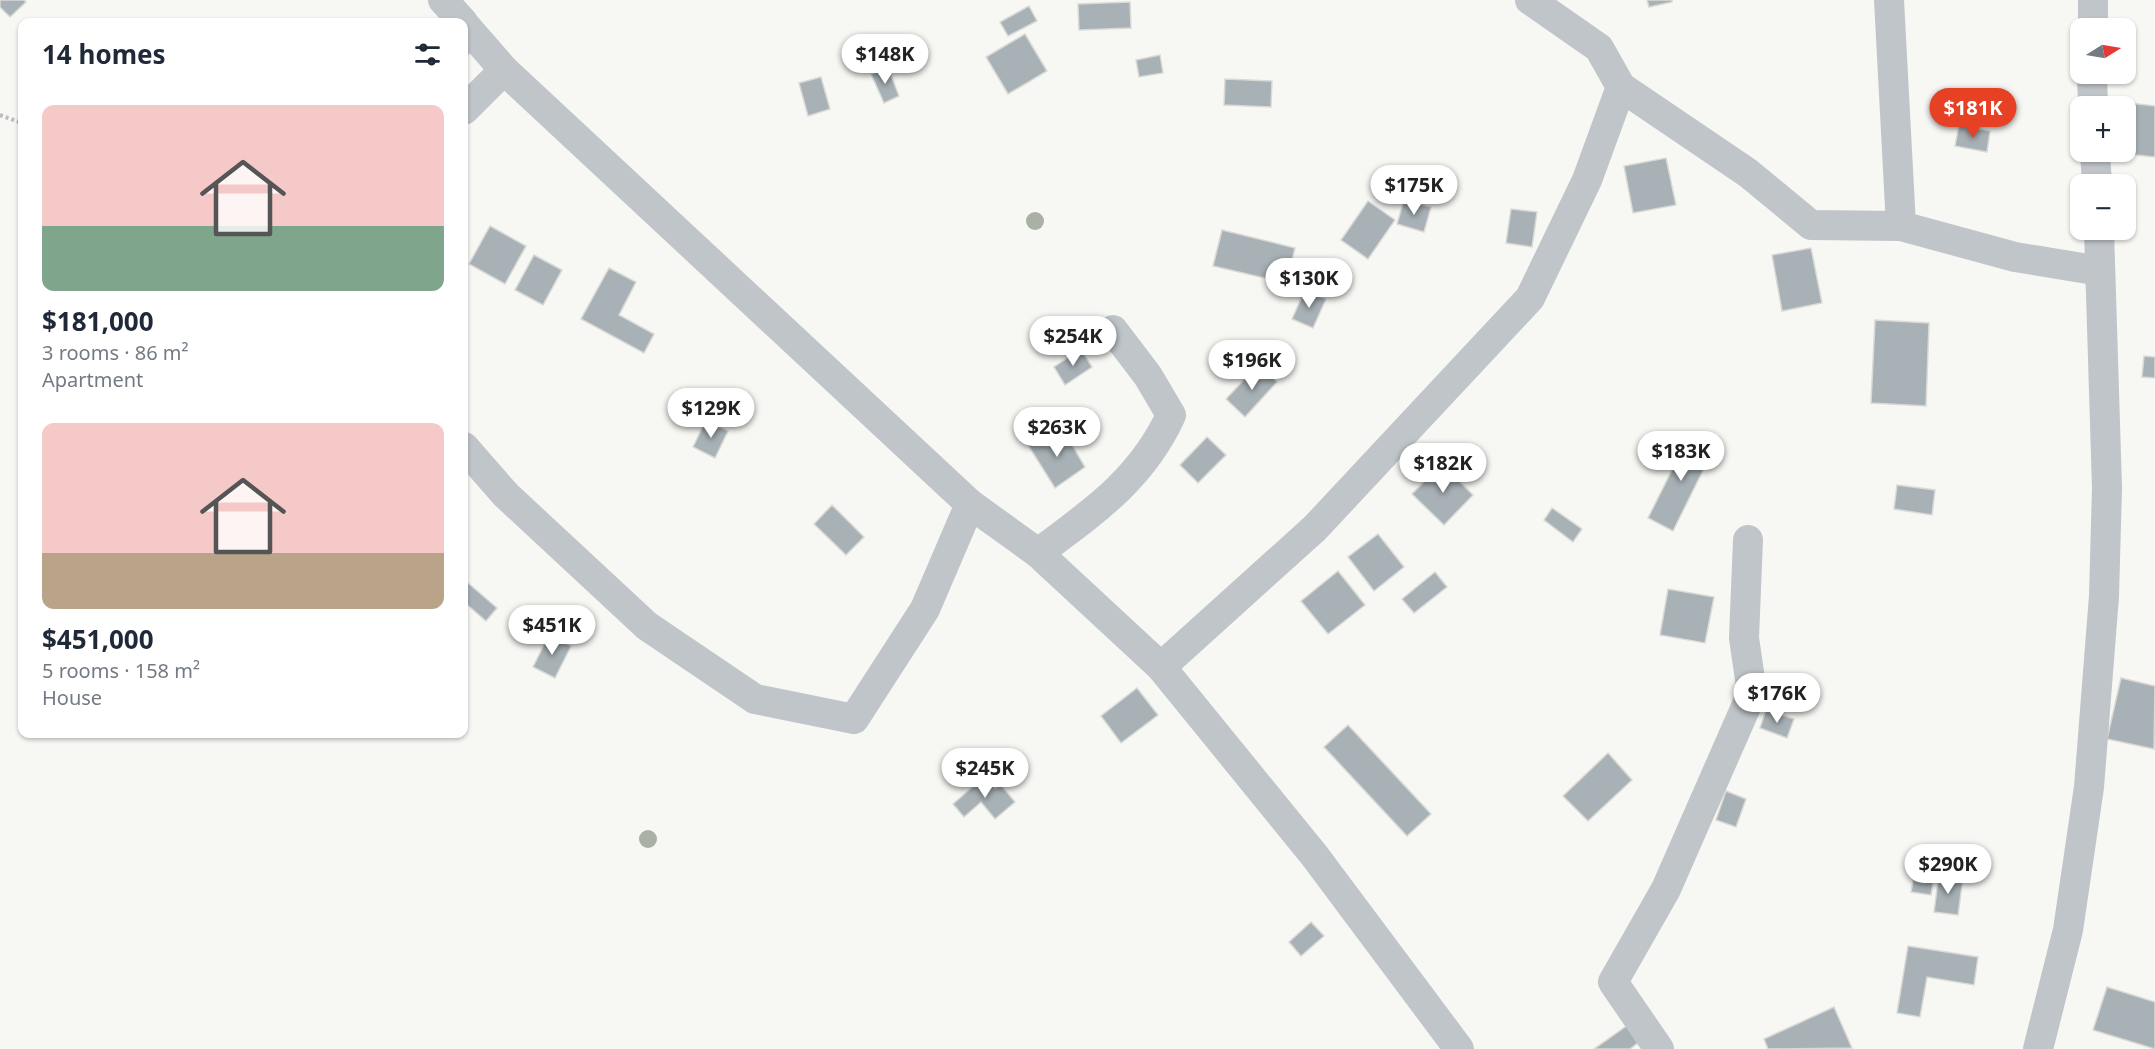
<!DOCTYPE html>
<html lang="en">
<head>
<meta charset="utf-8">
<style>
  :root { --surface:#fff; --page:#f2f2f3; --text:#1f2937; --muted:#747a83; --accent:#e64125 }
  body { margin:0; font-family:"Noto Sans",sans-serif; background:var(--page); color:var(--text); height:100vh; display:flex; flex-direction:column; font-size:22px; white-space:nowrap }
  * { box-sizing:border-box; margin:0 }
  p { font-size:20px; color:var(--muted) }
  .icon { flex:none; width:33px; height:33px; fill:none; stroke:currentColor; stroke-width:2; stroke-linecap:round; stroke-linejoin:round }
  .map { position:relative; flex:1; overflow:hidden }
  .side { position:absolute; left:18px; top:18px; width:450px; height:720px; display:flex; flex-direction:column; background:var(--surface); border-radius:12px; box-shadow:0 2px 4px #0004 }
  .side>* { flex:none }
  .needle { width:39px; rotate:79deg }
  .tools { position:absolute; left:2070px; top:18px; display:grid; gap:12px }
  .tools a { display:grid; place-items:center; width:66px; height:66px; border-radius:12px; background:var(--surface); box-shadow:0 2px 4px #0004; font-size:30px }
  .price { position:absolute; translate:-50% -51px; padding:0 14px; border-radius:21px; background:#fff; color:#222; font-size:20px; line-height:39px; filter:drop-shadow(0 2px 3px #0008) }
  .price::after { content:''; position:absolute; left:50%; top:36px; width:18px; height:14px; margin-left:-9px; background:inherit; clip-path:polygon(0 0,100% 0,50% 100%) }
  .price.active { background:var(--accent); color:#fff }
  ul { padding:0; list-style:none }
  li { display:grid; align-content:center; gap:12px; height:318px; padding:0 24px }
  li span { display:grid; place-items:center; height:186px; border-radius:12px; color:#555 }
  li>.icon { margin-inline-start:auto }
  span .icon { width:108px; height:108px; fill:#fffc; stroke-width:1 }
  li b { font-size:26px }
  h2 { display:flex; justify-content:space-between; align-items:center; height:72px; padding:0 24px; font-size:26px }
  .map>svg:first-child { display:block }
</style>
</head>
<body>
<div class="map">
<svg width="2155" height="1049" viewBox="0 0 2155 1049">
  <rect width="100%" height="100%" fill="#f7f7f4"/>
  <g fill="#a7b1b6" stroke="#d9d9d6" stroke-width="1.5">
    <polygon points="0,0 24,0 26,2 10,17 0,7"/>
    <polygon points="1647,0 1672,0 1672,2 1649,7"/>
    <polygon points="1130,2 1131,28 1079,30 1078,4"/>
    <polygon points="1029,6 1037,21 1008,36 1000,22"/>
    <polygon points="464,32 477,42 466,58 464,56"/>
    <polygon points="1025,34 1047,71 1008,94 986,57"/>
    <polygon points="1160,55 1163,73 1139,77 1136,60"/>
    <polygon points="888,67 899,96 884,103 871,74"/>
    <polygon points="821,77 830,109 808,116 799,83"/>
    <polygon points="1225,79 1272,81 1271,107 1224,105"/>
    <polygon points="2121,102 2155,106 2155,157 2116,153 2126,152 2126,106 2121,106"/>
    <polygon points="1959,125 1990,131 1987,152 1955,146"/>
    <polygon points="1666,158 1676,205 1633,213 1624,166"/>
    <polygon points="1404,200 1431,207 1424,232 1397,224"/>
    <polygon points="1368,201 1395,220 1368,259 1341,240"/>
    <polygon points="1511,209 1537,212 1532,247 1506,243"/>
    <polygon points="490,226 526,246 505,284 469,264"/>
    <polygon points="1222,230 1295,248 1286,283 1213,266"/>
    <polygon points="1811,248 1822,303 1782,311 1772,255"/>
    <polygon points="534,255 562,270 543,305 515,290"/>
    <polygon points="609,268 636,282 619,315 654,334 644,353 581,319"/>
    <polygon points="1305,290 1326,299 1313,328 1292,319"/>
    <polygon points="1875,320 1929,323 1926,406 1871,403"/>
    <polygon points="1081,349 1092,367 1065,385 1054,367"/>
    <polygon points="2144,356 2155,357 2155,378 2142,377"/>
    <polygon points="1259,364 1277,382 1245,417 1226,399"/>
    <polygon points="706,420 728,431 715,458 693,447"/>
    <polygon points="1056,429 1064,441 1068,438 1085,467 1055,488 1028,445"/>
    <polygon points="1690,434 1715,446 1673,531 1648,518"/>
    <polygon points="1207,437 1226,455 1198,483 1180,465"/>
    <polygon points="1442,464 1473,495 1444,525 1412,494"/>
    <polygon points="1897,485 1935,490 1932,515 1894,509"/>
    <polygon points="832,505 864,537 846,555 814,524"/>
    <polygon points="1552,508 1582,529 1573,542 1544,520"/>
    <polygon points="1378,534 1404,567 1374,591 1348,557"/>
    <polygon points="1338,571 1365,605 1328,634 1301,601"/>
    <polygon points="1435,572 1447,587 1414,613 1402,599"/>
    <polygon points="468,583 497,608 486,621 464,602 464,589"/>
    <polygon points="1668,589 1714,597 1705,643 1660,635"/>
    <polygon points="549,635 571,646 555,678 533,667"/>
    <polygon points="2121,678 2155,686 2154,749 2107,739"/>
    <polygon points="1137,688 1158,715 1121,743 1101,716"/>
    <polygon points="1766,710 1794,719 1787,738 1760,728"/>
    <polygon points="1348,725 1431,814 1407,836 1324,747"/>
    <polygon points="1608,753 1632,780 1588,821 1563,796"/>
    <polygon points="985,776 995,788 1000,784 1015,802 995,819 981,802 964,817 953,804"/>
    <polygon points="1726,791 1746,799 1736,827 1716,820"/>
    <polygon points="1919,847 1938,850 1931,895 1911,892"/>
    <polygon points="1939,874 1963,878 1958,915 1934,912"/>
    <polygon points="1311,922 1324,936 1301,956 1289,942"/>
    <polygon points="1908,946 1978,957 1974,985 1927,977 1920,1017 1897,1013"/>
    <polygon points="2107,987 2155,1002 2155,1049 2093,1030"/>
    <polygon points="1834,1007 1852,1048 1768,1049 1764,1039"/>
    <polygon points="1628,1025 1640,1041 1630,1049 1594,1049"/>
  </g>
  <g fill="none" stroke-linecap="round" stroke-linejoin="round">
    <polyline stroke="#b8bcbf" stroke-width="4" stroke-dasharray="3 3" stroke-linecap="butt" points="0,115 22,123"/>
    <g stroke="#c0c5c9" stroke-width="30">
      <polyline points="443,0 463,22"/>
      <polyline points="1530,0 1599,48 1621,87 1748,173 1811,225 1901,226 2015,257 2100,271"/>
      <polyline points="1889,0 1901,226"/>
      <polyline points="464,24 504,70 970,504 1038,553 1161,667 1314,855 1459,1049"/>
      <polyline points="2093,28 2093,0"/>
      <polyline points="2092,74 2093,106"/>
      <polyline points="464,110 504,70"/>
      <polyline points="2095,152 2097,184"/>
      <polyline points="464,447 506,495 647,626 755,699 854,719 925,609 970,504"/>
      <path d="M1038,553c54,-40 104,-74 133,-138l-23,-39 -35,-46"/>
      <polyline points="1161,667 1315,528 1530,298 1587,180 1621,87"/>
      <polyline points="1659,1049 1613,982 1666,889 1752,693 1744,638 1748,540"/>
      <polyline points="2038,1049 2068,930 2089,787 2104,596 2107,488 2099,230"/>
    </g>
  </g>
  <g fill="#a8b1a3">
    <circle cx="1035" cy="221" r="9"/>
    <circle cx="648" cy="839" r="9"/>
  </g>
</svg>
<div class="tools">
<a><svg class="needle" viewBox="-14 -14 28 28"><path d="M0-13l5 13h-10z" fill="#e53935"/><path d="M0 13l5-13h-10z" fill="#747a83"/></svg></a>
<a>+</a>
<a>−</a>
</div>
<b class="price" style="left:885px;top:85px">$148K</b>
<b class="price active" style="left:1973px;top:139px">$181K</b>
<b class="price" style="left:1414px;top:216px">$175K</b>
<b class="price" style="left:1309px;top:309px">$130K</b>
<b class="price" style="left:1073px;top:367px">$254K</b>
<b class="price" style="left:1252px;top:391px">$196K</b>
<b class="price" style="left:711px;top:439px">$129K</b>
<b class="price" style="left:1057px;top:458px">$263K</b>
<b class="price" style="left:1681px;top:482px">$183K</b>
<b class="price" style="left:1443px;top:494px">$182K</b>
<b class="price" style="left:552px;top:656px">$451K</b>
<b class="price" style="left:1777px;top:724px">$176K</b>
<b class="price" style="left:985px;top:799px">$245K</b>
<b class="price" style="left:1948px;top:895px">$290K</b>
<section class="side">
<h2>14 homes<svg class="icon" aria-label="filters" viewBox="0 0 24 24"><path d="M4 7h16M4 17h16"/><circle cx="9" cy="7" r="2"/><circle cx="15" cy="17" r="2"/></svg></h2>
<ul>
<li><span style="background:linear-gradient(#f6c9c9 65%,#7fa58c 0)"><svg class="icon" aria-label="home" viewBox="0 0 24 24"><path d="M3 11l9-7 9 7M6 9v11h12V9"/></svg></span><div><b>$181,000</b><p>3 rooms · 86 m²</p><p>Apartment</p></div></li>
<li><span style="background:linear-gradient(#f6c9c9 70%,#b9a48a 0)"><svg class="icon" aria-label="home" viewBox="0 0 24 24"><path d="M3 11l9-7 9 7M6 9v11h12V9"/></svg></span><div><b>$451,000</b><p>5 rooms · 158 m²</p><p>House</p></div></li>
</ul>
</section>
</div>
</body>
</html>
